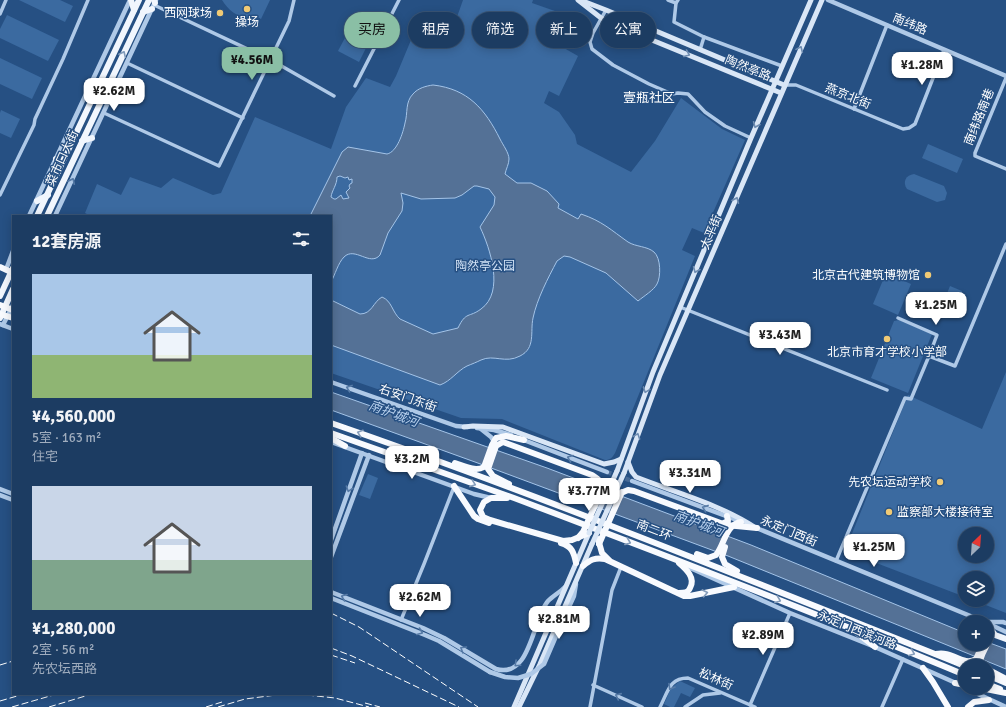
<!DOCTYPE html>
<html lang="zh">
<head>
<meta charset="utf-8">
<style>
  :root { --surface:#1c3c62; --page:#254368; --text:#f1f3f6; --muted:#a0adbe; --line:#3a5677; --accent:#8abfa5 }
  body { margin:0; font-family:Signika,"Noto Sans SC",sans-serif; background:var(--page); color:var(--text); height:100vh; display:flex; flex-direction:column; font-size:15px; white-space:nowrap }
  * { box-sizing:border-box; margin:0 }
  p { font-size:13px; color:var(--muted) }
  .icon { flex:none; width:22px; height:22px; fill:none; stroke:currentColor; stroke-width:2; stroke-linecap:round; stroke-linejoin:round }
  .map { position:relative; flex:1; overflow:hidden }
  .side { position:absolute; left:12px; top:215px; width:320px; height:480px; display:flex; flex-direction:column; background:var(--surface); border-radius:0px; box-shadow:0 2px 10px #0003,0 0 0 1px var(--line) }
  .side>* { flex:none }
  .guide { position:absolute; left:344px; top:12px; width:380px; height:36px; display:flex; gap:8px }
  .needle { width:26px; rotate:25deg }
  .buttons { position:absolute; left:958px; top:527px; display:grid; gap:8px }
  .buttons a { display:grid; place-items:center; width:36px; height:36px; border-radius:50%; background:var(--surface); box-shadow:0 2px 10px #0003,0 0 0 1px var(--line); font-size:20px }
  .price { position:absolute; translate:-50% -34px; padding:0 9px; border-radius:8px; background:#fff; color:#222; font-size:13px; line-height:26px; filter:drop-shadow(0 1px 2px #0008) }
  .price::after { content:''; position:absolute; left:50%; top:24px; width:12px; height:9px; margin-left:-6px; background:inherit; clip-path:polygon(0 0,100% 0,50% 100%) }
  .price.selected { background:var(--accent); color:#111 }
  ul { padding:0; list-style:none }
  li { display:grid; align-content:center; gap:8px; height:212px; padding:0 20px }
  li span { display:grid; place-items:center; height:124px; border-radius:0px; color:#555 }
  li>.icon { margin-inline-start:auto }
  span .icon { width:72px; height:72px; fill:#fffc; stroke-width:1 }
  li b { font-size:17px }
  h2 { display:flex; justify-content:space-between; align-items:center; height:48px; padding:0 20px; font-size:17px }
  .chip { padding:0 14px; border-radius:18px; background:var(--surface); box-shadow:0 2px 10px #0003,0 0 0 1px var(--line); font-size:14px; line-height:36px }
  .chip.selected { background:var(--accent); color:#111 }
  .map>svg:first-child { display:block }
</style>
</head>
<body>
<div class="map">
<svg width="1006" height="707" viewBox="0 0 1006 707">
  <rect width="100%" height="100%" fill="#265083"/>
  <g fill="#3b6aa0" fill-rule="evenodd">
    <polygon points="19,0 60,0 73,6 65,22"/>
    <path d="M222,0h48l-9,19c-6,-3 -6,-1 -12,-1 -11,0 -22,-9 -27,-18z"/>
    <path d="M463,0h70l-1,3 40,14 -15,27 21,12 -19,40 -10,-5 -5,12 15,9 16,23 2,9 54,28 24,-31 26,-43 41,31 23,11 -41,93 -12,-5 -10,22 13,6 -80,197c-3,5 -5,7 -10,7l-103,-41 -41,-1 -130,-45v-157h-240l-6,-3 12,-29 24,11 9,-18 31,11 12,-10 40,17 8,-2 34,-76 76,32 15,-42 20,-29 24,9 6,-11 20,-48 7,-4 13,6 3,-6 6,2 6,-12 6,3z"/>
    <polygon points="7,15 59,40 48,61 0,38 0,29"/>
    <polygon points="347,34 368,44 359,62 338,51"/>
    <polygon points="0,58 42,78 32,99 0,84"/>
    <polygon points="1,110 20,119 11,138 0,133 0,113"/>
    <polygon points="928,144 963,159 957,173 922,158"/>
    <path d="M914,174l30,12 3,7 -2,7 -8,2 -30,-13c-5,-7 -1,-14 7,-15z"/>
    <polygon points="886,273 911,284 898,315 873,304"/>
    <polygon points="950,286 962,291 954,310 942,306"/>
    <polygon points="899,320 932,334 908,393 871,378 894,321"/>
    <path d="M1006,372v241l-33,-13h14v-22h-22v19l-120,-46 63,-156 74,34zM965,534h22v22h-22z"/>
    <polygon points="368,474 378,478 370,499 359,495"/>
    <polygon points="680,681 695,688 690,697 681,693 674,707 670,707 664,704 671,688"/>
  </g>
  <g fill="#547196" stroke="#a4c4e8" fill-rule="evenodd">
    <path d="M433,85c35,4 52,24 67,54 3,6 9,14 9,20 0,5 -3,10 -4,15l12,9h14l16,8 12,13 -1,4 20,11 3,-5c21,7 30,16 47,28 8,5 19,4 26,10 7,6 7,25 3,32 -3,6 -13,12 -19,17l-32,-28 -36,-16 -6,-1 -7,5c-9,17 -20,38 -24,57 -3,14 3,30 -13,38 -15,8 -26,-2 -39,4 -4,2 -9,4 -14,6 -10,5 -16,15 -27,19l-109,-40v-45l29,14c12,0 13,-12 22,-17 10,4 10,15 18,22l33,15 25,-6c8,-17 11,-10 23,-19 24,-17 9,-61 -1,-82l14,-22 1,-8 -6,-8 -12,-3h-3l-12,9 -7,3 -34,1 -20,-6 2,10 -1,8 -14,22 -8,22c-10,12 -25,-9 -36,2 -6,6 -9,18 -13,25v-66h-21l32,-64 6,-5 39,7c10,-2 16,-21 18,-31 3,-10 0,-21 8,-29 5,-6 13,-8 20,-9zM340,176l5,2 3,-1 1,3 3,-1v4l-2,1 -1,2 1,2 -4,4 3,6 -6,1 -2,-4 -5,4h-2l-3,-2c1,-7 6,-12 6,-20z"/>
    <polygon points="331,392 547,468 751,545 965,633 965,644 987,644 987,642 1006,649 1006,669 728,556 475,462 331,410"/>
  </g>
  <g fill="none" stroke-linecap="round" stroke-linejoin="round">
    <polyline stroke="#476a96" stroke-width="4.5" stroke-dasharray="4.5 2" stroke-linecap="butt" points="607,472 632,481"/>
    <g stroke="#afc9e7" stroke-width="3.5">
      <polyline points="668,0 676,3"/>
      <polyline points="678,0 676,3 674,22 704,37 782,66"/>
      <polyline points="154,5 271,60 334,96"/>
      <polyline points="606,10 593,33 590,42 592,49 613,65 649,84 672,94 678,93 688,94 705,112 725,126 751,138"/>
      <polyline points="0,14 6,0"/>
      <polyline points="700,50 704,37"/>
      <polyline points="127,63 243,118"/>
      <polyline points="1006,78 975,153 975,156 1006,169"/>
      <polyline points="784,85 796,85 903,129 909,128 915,124 944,50"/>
      <polyline points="355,86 399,0"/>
      <polyline points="854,109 887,25"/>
      <polyline points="104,113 219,166 289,21 294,0"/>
      <polyline points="0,195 34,125 35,119 63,59 88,0"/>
      <polyline points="680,307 887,390"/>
      <polyline points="898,318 937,335 929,356"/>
      <polyline points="836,561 905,398 911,399 929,356 955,366 1006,244"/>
      <polyline points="401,620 424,564 454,487"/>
      <polyline points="593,685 642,707"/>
      <polyline points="750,705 790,613"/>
      <polyline points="590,707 612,590 621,567"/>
      <path d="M660,707c8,-15 9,-29 28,-29l67,29"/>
      <polyline points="685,707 703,695 720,693"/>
      <polyline points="882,707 903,659"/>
    </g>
    <g stroke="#afc9e7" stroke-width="4.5">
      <polyline points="828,0 1006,76"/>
      <polyline points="29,216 130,0"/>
      <polyline points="55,216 156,0"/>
      <polyline points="7,267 13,251"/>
      <polyline points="0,324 13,329"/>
      <polyline points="3,325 13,305"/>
      <polyline points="331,382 456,426 468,427"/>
      <polyline points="477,428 494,430 511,435"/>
      <polyline points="481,429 491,437 495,443"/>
      <polyline points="521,439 607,472"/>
      <polyline points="331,442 474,494 491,498"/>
      <polyline points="632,481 742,522"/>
      <polyline points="0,489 13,494"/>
      <polyline points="0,495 13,500"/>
      <polyline points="754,527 985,622"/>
      <polyline points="331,540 362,453"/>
      <polyline points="331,557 369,455"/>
      <polyline points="688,567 790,613 875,647 958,684"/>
      <path d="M331,592l92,36 21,10 52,31c35,10 36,-49 52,-68 5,-5 12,-9 17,-14"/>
      <polyline points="331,598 425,635 439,641 490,672"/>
      <polyline points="563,620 574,596 576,584"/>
      <polyline points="987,622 1003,622 1006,623"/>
      <polyline points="987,623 1006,632"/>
      <polyline points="965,688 1006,707"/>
    </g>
    <g stroke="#d9e6f6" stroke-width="5">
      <polyline points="578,0 601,18 625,29 781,93"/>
      <polyline points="580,0 606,10 784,85"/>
      <polyline points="464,427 473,426 503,427 604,464 614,462 621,459"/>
      <path d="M628,462l4,10 4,5c41,16 83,27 120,51"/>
      <polyline points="617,471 653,372 751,138 811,0"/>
      <polyline points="624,473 660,375 822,0"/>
      <polyline points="514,707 589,533"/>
      <polyline points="519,707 540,664 592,544"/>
    </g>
    <g stroke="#f1f6fd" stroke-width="6">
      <polyline points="131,0 134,10"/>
      <polyline points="154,0 155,3"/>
      <polyline points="143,12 152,9"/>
      <polyline points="82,141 92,138"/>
      <polyline points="56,159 59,171"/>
      <polyline points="37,201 48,195"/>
      <polyline points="37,216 139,0"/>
      <polyline points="47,216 149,0"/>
      <polyline points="0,296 13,268"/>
      <polyline points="0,318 13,289"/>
      <polyline points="987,624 995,635 1006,639"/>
    </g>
    <g stroke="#f8fafe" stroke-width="6">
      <polyline points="0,267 11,272"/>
      <path d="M331,423c214,74 424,159 634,243"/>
      <path d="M331,433c61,22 122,43 183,65 151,57 302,115 451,177"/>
      <polyline points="331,438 345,446"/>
      <path d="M455,463c9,3 20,9 29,4l8,-22 4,-7 10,-2 18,4"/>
      <path d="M509,484l-16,-8 -5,-7 8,-23 7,-4 89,33c6,4 12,8 13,16"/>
      <polyline points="454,486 474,516 478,519 489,523"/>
      <polyline points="614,496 628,490 634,491 726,525 757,528"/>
      <polyline points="507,498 491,498 484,502 480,510 483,517 490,520 563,541 572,540 589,533"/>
      <polyline points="722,524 728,521 727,516"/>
      <polyline points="598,539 602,553 609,560"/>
      <path d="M561,543c11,3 13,10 15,20"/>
      <polyline points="725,547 722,557 725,564 737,571"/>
      <path d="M697,554l11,4 8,-3c9,-11 9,-30 25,-33"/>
      <path d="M583,566c7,-6 12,-9 22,-7l79,37h6l44,-9"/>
      <path d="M679,593c5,0 9,0 11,-5 6,-10 -4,-19 -11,-25"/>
      <polyline points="857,633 875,647"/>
      <path d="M936,654c16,-4 27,13 40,5l7,-15"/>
      <path d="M981,666c-4,-14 14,-21 6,-41"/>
      <polyline points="923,668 933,682 948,707"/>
      <polyline points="987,669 1006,679"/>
      <polyline points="987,675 1006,683"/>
      <polyline points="955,683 965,685"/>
      <polyline points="987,684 1000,689"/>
      <polyline points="981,688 1006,693"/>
      <polyline points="968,707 974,702 989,700"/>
    </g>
    <g stroke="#fff" stroke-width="1" stroke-dasharray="7 3" stroke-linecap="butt">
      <polyline points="331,613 359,627 374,637 478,707"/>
      <polyline points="331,648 352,656 459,707"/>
      <polyline points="331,655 355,663"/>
      <polyline points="0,665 13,661"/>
      <polyline points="297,694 335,698 369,707"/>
      <polyline points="0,701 24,694"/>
      <polyline points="365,703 380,707"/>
      <polyline points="12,707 57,694"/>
      <polyline points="49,707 92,694"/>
      <polyline points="206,707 222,702"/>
      <polyline points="218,707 245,699 284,694"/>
    </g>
    <polyline stroke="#afc9e7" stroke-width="4.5" points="490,672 505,677 518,678 531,674 544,664 563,620"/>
    <g stroke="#d9e6f6" stroke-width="5">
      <polyline points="589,533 617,471"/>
      <polyline points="592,544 624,473"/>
    </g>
    <g stroke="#f8fafe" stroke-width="6">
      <polyline points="0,305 13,310"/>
      <polyline points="0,314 13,318"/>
      <polyline points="578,538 583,532 604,486"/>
      <polyline points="599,544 622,492"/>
    </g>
  </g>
  <defs><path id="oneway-chevron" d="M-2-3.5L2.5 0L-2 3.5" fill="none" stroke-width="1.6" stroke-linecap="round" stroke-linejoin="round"/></defs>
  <g stroke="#6e8cb1">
    <use href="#oneway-chevron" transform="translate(800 49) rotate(-66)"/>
    <use href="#oneway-chevron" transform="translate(687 54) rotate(22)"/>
    <use href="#oneway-chevron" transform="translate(756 125) rotate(113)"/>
    <use href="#oneway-chevron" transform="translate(736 200) rotate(-67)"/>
    <use href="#oneway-chevron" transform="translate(696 270) rotate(113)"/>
    <use href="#oneway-chevron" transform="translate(646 390) rotate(110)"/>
    <use href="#oneway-chevron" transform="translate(637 436) rotate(-70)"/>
  </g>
  <use stroke="#819bba" href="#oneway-chevron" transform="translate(123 54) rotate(-65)"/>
  <g stroke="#567aa6">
    <use href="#oneway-chevron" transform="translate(72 181) rotate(-65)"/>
    <use href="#oneway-chevron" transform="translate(349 388) rotate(-160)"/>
    <use href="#oneway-chevron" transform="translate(570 458) rotate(-159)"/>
    <use href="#oneway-chevron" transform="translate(349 489) rotate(109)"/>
    <use href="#oneway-chevron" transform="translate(705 508) rotate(-160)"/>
    <use href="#oneway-chevron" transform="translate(344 597) rotate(-159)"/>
    <use href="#oneway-chevron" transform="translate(420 632) rotate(22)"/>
    <use href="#oneway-chevron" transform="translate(463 649) rotate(-149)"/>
    <use href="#oneway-chevron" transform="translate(517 664) rotate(137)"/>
    <use href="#oneway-chevron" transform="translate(671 687) rotate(120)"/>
    <use href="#oneway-chevron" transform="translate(618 696) rotate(-156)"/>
  </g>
  <g stroke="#849cba">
    <use href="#oneway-chevron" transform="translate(360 433) rotate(-161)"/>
    <use href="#oneway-chevron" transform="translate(473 484) rotate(20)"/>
    <use href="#oneway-chevron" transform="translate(628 542) rotate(21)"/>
    <use href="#oneway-chevron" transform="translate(705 593) rotate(-11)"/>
    <use href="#oneway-chevron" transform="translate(778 600) rotate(21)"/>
    <use href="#oneway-chevron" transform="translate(912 653) rotate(22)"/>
  </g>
  <g fill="#f0ca75" stroke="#265083" stroke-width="1.5">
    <circle cx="247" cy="9" r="4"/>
    <circle cx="220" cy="13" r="4"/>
    <circle cx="928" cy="275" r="4"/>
    <circle cx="887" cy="339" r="4"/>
    <circle cx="940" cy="482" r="4"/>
    <circle cx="889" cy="512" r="4"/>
  </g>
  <g text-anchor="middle" stroke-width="3" stroke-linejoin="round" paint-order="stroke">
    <g font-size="12" fill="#fff" stroke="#265083" text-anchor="end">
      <text x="212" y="17">西网球场</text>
      <text x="247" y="26" text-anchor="middle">操场</text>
      <text x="920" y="279">北京古代建筑博物馆</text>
      <text x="887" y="356" text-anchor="middle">北京市育才学校小学部</text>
      <text x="932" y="486">先农坛运动学校</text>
      <text x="897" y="516" text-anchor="start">监察部大楼接待室</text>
    </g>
    <g font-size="12" fill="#fff" stroke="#265083">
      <text transform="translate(910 24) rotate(23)" y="4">南纬路</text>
      <text transform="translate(748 68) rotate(22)" y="4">陶然亭路</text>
      <text transform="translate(848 96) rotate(22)" y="4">燕京北街</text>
      <text transform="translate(979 117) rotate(-68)" y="4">南纬路南巷</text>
      <text transform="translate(62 158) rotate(-65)" y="4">菜市口大街</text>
      <text transform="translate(711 232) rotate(-67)" y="4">太平街</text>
      <text transform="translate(408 398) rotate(19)" y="4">右安门东街</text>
      <text transform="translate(654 530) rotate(21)" y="4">南二环</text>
      <text transform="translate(789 531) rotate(23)" y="4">永定门西街</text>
      <text transform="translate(857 630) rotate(22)" y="4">永定门西滨河路</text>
      <text transform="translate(716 679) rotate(24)" y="4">松林街</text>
    </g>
    <g font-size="12" fill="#d3e3f6" stroke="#265083">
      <text x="485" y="270">陶然亭公园</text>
    </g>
    <g font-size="13" fill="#fff" stroke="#265083">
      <text x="649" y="102">壹瓶社区</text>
    </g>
    <g font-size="13" font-style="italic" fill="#bbd3ef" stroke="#265083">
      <text transform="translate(394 413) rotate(20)" y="5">南护城河</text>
      <text transform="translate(699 523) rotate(20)" y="5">南护城河</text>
    </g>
  </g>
</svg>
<div class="buttons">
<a><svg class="needle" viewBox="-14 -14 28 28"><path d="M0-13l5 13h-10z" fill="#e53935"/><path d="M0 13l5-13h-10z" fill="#a0adbe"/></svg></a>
<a><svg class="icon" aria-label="layers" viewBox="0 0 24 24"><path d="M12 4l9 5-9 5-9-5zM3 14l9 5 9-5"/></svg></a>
<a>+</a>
<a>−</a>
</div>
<b class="price selected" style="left:252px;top:81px">¥4.56M</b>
<b class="price" style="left:922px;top:86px">¥1.28M</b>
<b class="price" style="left:114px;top:112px">¥2.62M</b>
<b class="price" style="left:936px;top:326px">¥1.25M</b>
<b class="price" style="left:780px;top:356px">¥3.43M</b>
<b class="price" style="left:412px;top:480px">¥3.2M</b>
<b class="price" style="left:690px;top:494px">¥3.31M</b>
<b class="price" style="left:589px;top:512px">¥3.77M</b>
<b class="price" style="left:874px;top:568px">¥1.25M</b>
<b class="price" style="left:420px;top:618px">¥2.62M</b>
<b class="price" style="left:559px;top:640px">¥2.81M</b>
<b class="price" style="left:763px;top:656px">¥2.89M</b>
<div class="guide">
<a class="chip selected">买房</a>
<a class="chip">租房</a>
<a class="chip">筛选</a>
<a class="chip">新上</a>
<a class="chip">公寓</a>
</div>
<section class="side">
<h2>12套房源<svg class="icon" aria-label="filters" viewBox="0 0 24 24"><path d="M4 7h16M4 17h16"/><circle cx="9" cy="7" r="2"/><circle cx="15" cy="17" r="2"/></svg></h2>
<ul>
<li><span style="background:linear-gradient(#a9c7e8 65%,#8fb573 0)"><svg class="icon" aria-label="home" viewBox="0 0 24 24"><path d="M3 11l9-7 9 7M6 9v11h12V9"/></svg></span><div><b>¥4,560,000</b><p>5室 · 163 m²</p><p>住宅</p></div></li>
<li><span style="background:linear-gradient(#c9d6e8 60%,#7fa58c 0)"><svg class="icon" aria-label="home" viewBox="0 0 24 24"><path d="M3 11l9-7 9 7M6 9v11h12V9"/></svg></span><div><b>¥1,280,000</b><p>2室 · 56 m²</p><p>先农坛西路</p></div></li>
</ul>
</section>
</div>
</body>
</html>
